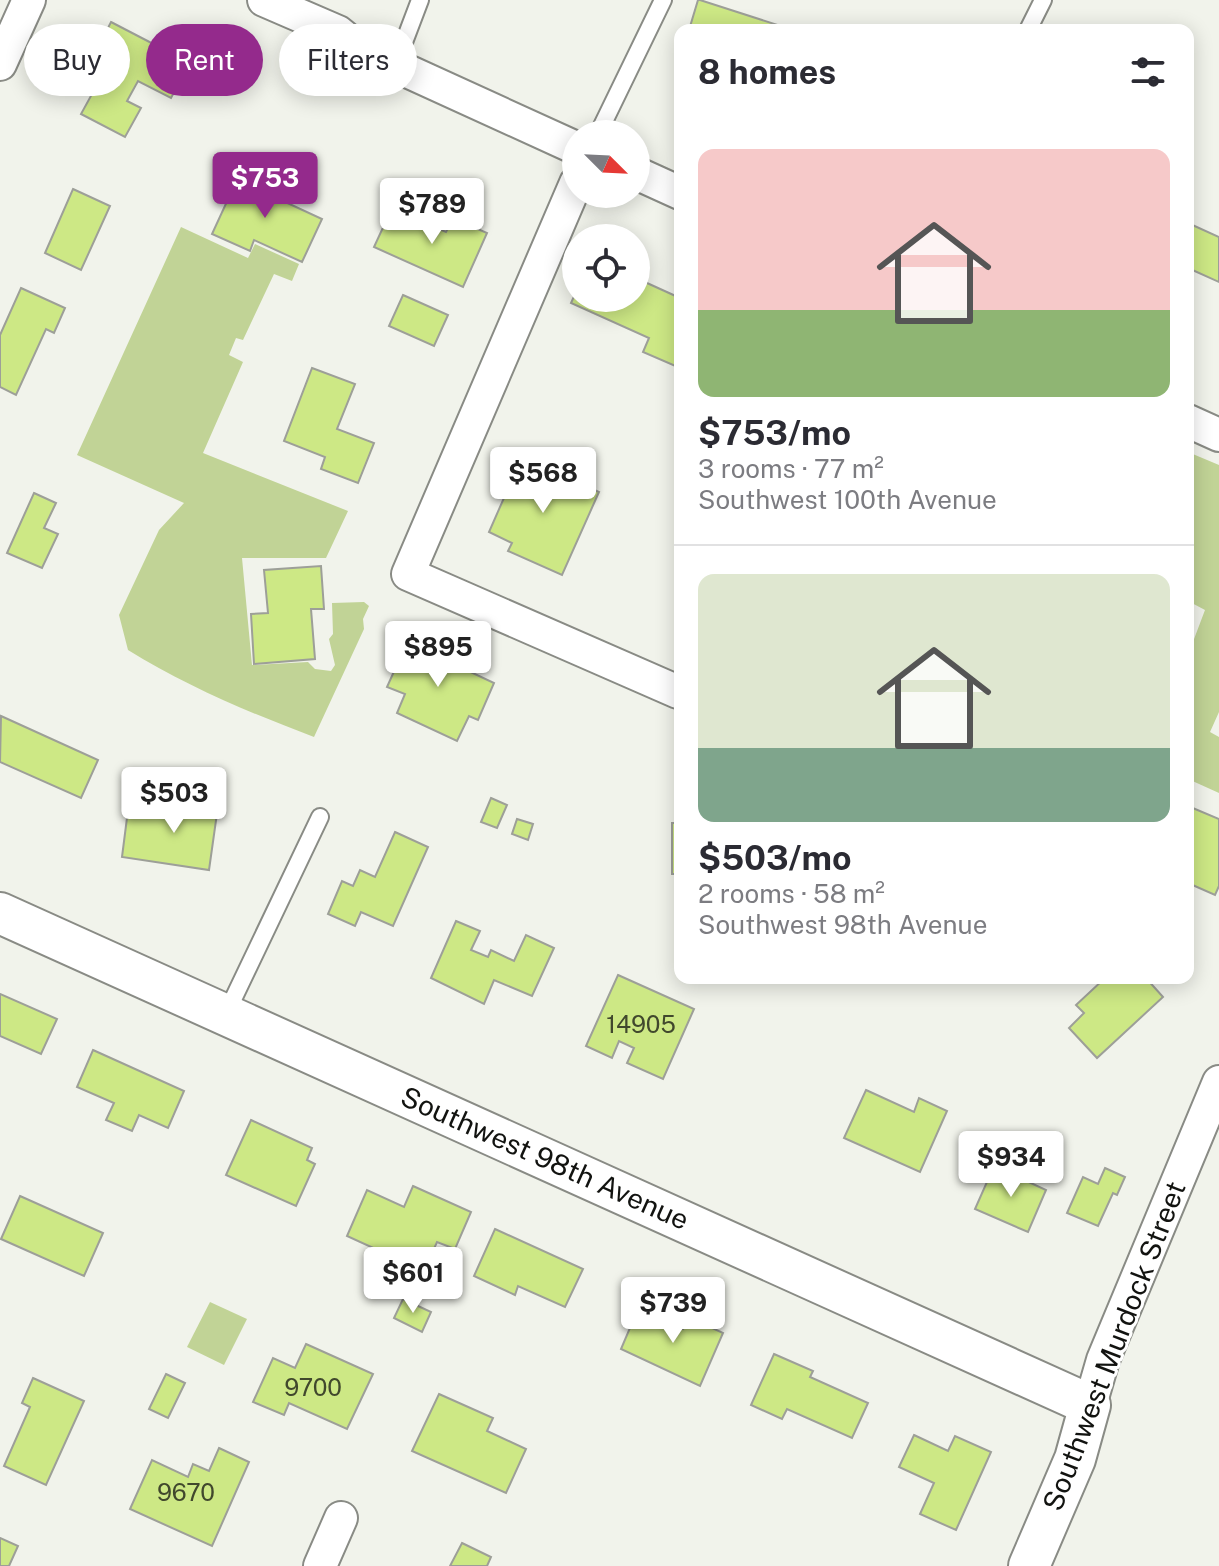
<!DOCTYPE html>
<html lang="en">
<head>
<meta charset="utf-8">
<style>
  :root { --surface:#fff; --page:#f7f7f7; --text:#2b2b33; --muted:#7c7c81; --line:#e1e1e2; --accent:#942a8c }
  body { margin:0; font-family:"Public Sans",sans-serif; background:var(--page); color:var(--text); height:100vh; display:flex; flex-direction:column; font-size:30px; white-space:nowrap }
  * { box-sizing:border-box; margin:0 }
  p { font-size:26px; color:var(--muted) }
  .icon { flex:none; width:44px; height:44px; fill:none; stroke:currentColor; stroke-width:2; stroke-linecap:round; stroke-linejoin:round }
  .map { position:relative; flex:1; overflow:hidden }
  .side { position:absolute; left:674px; top:24px; width:520px; height:960px; display:flex; flex-direction:column; background:var(--surface); border-radius:16px; box-shadow:0 4px 20px #0003 }
  .side>* { flex:none }
  .top-card { position:absolute; left:24px; top:24px; width:530px; height:72px; display:flex; gap:16px }
  .needle { width:52px; rotate:114deg }
  .buttons { position:absolute; left:562px; top:120px; display:grid; gap:16px }
  .buttons a { display:grid; place-items:center; width:88px; height:88px; border-radius:50%; background:var(--surface); box-shadow:0 4px 20px #0003; font-size:40px }
  .price { position:absolute; translate:-50% -68px; padding:0 18px; border-radius:8px; background:#fff; color:#222; font-size:26px; line-height:52px; filter:drop-shadow(0 2px 4px #0008) }
  .price::after { content:''; position:absolute; left:50%; top:48px; width:24px; height:18px; margin-left:-12px; background:inherit; clip-path:polygon(0 0,100% 0,50% 100%) }
  .price.current { background:var(--accent); color:#fff }
  ul { padding:0; list-style:none }
  li { display:grid; align-content:center; gap:16px; height:424px; padding:0 24px }
  li+li { border-top:2px solid var(--line) }
  li span { display:grid; place-items:center; height:248px; border-radius:16px; color:#555 }
  li>.icon { margin-inline-start:auto }
  span .icon { width:144px; height:144px; fill:#fffc; stroke-width:1 }
  li b { font-size:34px }
  h2 { display:flex; justify-content:space-between; align-items:center; height:96px; padding:0 24px; font-size:34px }
  .chip { padding:0 28px; border-radius:36px; background:var(--surface); box-shadow:0 4px 20px #0003; font-size:28px; line-height:72px }
  .chip.current { background:var(--accent); color:#fff }
  .map>svg:first-child { display:block }
</style>
</head>
<body>
<div class="map">
<svg width="1219" height="1566" viewBox="0 0 1219 1566">
  <rect width="100%" height="100%" fill="#f1f3eb"/>
  <g fill="#c1d396">
    <path d="M181,227l67,31 7,-14 44,20 -7,17 -18,-7 -31,66 -7,-2 -7,17 14,7 -40,91 145,58 -22,47h-84l10,107 56,-3 7,7 16,2 4,-6 -6,-26 4,-5 -1,-31 32,-1 5,4 -6,13 1,10 -50,108c-64,-24 -128,-51 -186,-87l-9,-35 40,-85 25,-27 -107,-48z"/>
    <polygon points="1188,452 1219,465 1219,712 1210,732 1219,737 1219,793 1188,779 1188,655 1205,610 1188,601"/>
    <polygon points="210,1302 247,1319 224,1365 187,1347"/>
  </g>
  <g fill="#cde885" stroke="#9d9f98" stroke-width="2">
    <polygon points="698,0 700,0 793,30 689,30"/>
    <polygon points="111,22 190,63 171,98 138,81 127,101 141,108 125,137 81,114 108,65 93,57"/>
    <polygon points="241,171 274,186 270,195 322,219 302,262 254,240 250,251 212,234"/>
    <polygon points="73,189 110,206 81,270 45,253"/>
    <polygon points="392,208 446,232 453,218 487,233 463,287 374,247"/>
    <polygon points="1188,223 1219,237 1219,282 1188,268"/>
    <polygon points="636,278 680,298 680,368 643,352 649,338 571,303 576,292 576,298 636,298"/>
    <polygon points="21,288 65,308 54,333 46,329 16,395 0,387 0,335"/>
    <polygon points="403,295 448,315 434,346 389,326"/>
    <polygon points="312,368 355,384 337,429 374,443 358,483 321,469 325,457 284,441"/>
    <polygon points="522,457 599,492 562,575 508,551 512,543 489,532"/>
    <polygon points="34,493 56,503 44,528 58,534 42,568 7,553"/>
    <polygon points="321,566 324,609 311,609 315,659 254,664 251,614 268,613 264,570"/>
    <polygon points="410,636 465,661 462,668 494,683 478,720 469,716 457,741 397,713 405,694 387,687"/>
    <polygon points="1,716 98,760 81,798 0,762"/>
    <polygon points="184,794 219,799 209,870 122,857 128,810 180,818"/>
    <polygon points="491,798 507,805 497,828 481,822"/>
    <polygon points="1188,806 1219,819 1219,886 1215,895 1188,883"/>
    <polygon points="517,819 533,824 528,840 512,834"/>
    <rect x="672" y="823" width="8" height="51"/>
    <polygon points="395,832 428,847 393,926 361,912 355,926 328,914 342,881 353,886 360,870 375,877"/>
    <polygon points="456,921 480,931 471,950 488,957 491,950 514,961 526,935 554,948 532,996 494,980 484,1004 431,978"/>
    <polygon points="618,975 694,1009 663,1079 627,1063 634,1048 619,1041 612,1058 586,1046"/>
    <polygon points="1105,978 1146,978 1163,997 1097,1058 1069,1028 1084,1013 1076,1005"/>
    <polygon points="0,994 57,1019 41,1054 0,1036"/>
    <polygon points="93,1050 184,1091 168,1128 139,1115 132,1131 106,1120 114,1103 77,1087"/>
    <polygon points="866,1090 914,1112 919,1098 947,1111 920,1172 844,1138"/>
    <polygon points="251,1120 312,1148 307,1160 315,1164 296,1206 226,1175"/>
    <polygon points="994,1166 1046,1190 1028,1232 975,1209"/>
    <polygon points="1105,1168 1125,1177 1117,1195 1113,1193 1098,1226 1067,1213 1083,1177 1098,1184"/>
    <polygon points="413,1186 471,1212 455,1249 437,1242 415,1291 371,1272 380,1251 347,1236 367,1190 404,1207"/>
    <polygon points="20,1196 103,1233 84,1276 1,1239"/>
    <polygon points="495,1229 583,1269 565,1307 518,1286 515,1295 474,1276"/>
    <polygon points="403,1299 431,1312 422,1332 394,1318"/>
    <polygon points="638,1309 683,1329 689,1317 723,1333 700,1386 621,1349"/>
    <polygon points="306,1344 373,1374 347,1429 289,1403 284,1415 253,1402 273,1358 295,1368"/>
    <polygon points="774,1354 813,1371 810,1377 868,1403 852,1438 787,1409 782,1419 751,1405"/>
    <polygon points="166,1374 185,1383 168,1418 149,1409"/>
    <polygon points="33,1378 84,1401 46,1485 4,1466 30,1407 22,1403"/>
    <polygon points="439,1394 493,1418 487,1431 526,1449 506,1493 412,1451"/>
    <polygon points="914,1435 948,1451 955,1436 991,1452 956,1530 920,1514 934,1483 899,1467"/>
    <polygon points="219,1448 249,1462 212,1546 130,1509 152,1460 188,1477 193,1464 209,1471"/>
    <polygon points="0,1538 18,1546 9,1566 0,1566"/>
    <polygon points="462,1543 491,1557 487,1566 450,1566"/>
  </g>
  <g fill="none" stroke-linecap="round" stroke-linejoin="round">
    <defs>
      <g id="service">
        <polyline points="1028,30 1043,0"/>
        <polyline points="395,66 420,0"/>
        <polyline points="598,134 663,0"/>
        <polyline points="226,1014 320,817"/>
      </g>
      <g id="minor">
        <polyline points="264,0 338,32 359,49 576,148"/>
        <polyline points="0,64 29,0"/>
        <polyline points="636,173 680,193"/>
        <polyline points="576,183 408,574 678,692"/>
        <polyline points="1188,421 1219,435"/>
        <polyline points="1090,1405 1103,1360 1219,1082"/>
        <polyline points="320,1566 341,1518"/>
      </g>
      <polyline id="tertiary" points="0,913 1090,1405 1075,1459 1029,1566"/>
    </defs>
    <use href="#service" stroke="#898b85" stroke-width="20"/>
    <use href="#minor" stroke="#898b85" stroke-width="36"/>
    <use href="#tertiary" stroke="#898b85" stroke-width="44"/>
    <use href="#service" stroke="#fff" stroke-width="16"/>
    <use href="#minor" stroke="#fff" stroke-width="32"/>
    <use href="#tertiary" stroke="#fff" stroke-width="40"/>
  </g>
  <g text-anchor="middle" stroke-width="6" stroke-linejoin="round" paint-order="stroke">
    <g font-size="24" fill="#41482d">
      <text x="641" y="1033">14905</text>
      <text x="313" y="1396">9700</text>
      <text x="186" y="1501">9670</text>
    </g>
    <g font-size="28" fill="#121310" stroke="#fff">
      <text transform="translate(545 1158) rotate(24)" y="10">Southwest 98th Avenue</text>
      <text transform="translate(1114 1346) rotate(-69)" y="10">Southwest Murdock Street</text>
    </g>
  </g>
</svg>
<div class="buttons">
<a><svg class="needle" viewBox="-14 -14 28 28"><path d="M0-13l5 13h-10z" fill="#e53935"/><path d="M0 13l5-13h-10z" fill="#7c7c81"/></svg></a>
<a><svg class="icon" aria-label="locate" viewBox="0 0 24 24"><circle cx="12" cy="12" r="6"/><path d="M12 2v4M12 18v4M2 12h4M18 12h4"/></svg></a>
</div>
<b class="price current" style="left:265px;top:220px">$753</b>
<b class="price" style="left:432px;top:246px">$789</b>
<b class="price" style="left:543px;top:515px">$568</b>
<b class="price" style="left:438px;top:689px">$895</b>
<b class="price" style="left:174px;top:835px">$503</b>
<b class="price" style="left:1011px;top:1199px">$934</b>
<b class="price" style="left:413px;top:1315px">$601</b>
<b class="price" style="left:673px;top:1345px">$739</b>
<div class="top-card">
<a class="chip">Buy</a>
<a class="chip current">Rent</a>
<a class="chip">Filters</a>
</div>
<section class="side">
<h2>8 homes<svg class="icon" aria-label="filters" viewBox="0 0 24 24"><path d="M4 7h16M4 17h16"/><circle cx="9" cy="7" r="2"/><circle cx="15" cy="17" r="2"/></svg></h2>
<ul>
<li><span style="background:linear-gradient(#f6c9c9 65%,#8fb573 0)"><svg class="icon" aria-label="home" viewBox="0 0 24 24"><path d="M3 11l9-7 9 7M6 9v11h12V9"/></svg></span><div><b>$753/mo</b><p>3 rooms · 77 m²</p><p>Southwest 100th Avenue</p></div></li>
<li><span style="background:linear-gradient(#dfe7d0 70%,#7fa58c 0)"><svg class="icon" aria-label="home" viewBox="0 0 24 24"><path d="M3 11l9-7 9 7M6 9v11h12V9"/></svg></span><div><b>$503/mo</b><p>2 rooms · 58 m²</p><p>Southwest 98th Avenue</p></div></li>
</ul>
</section>
</div>
</body>
</html>
